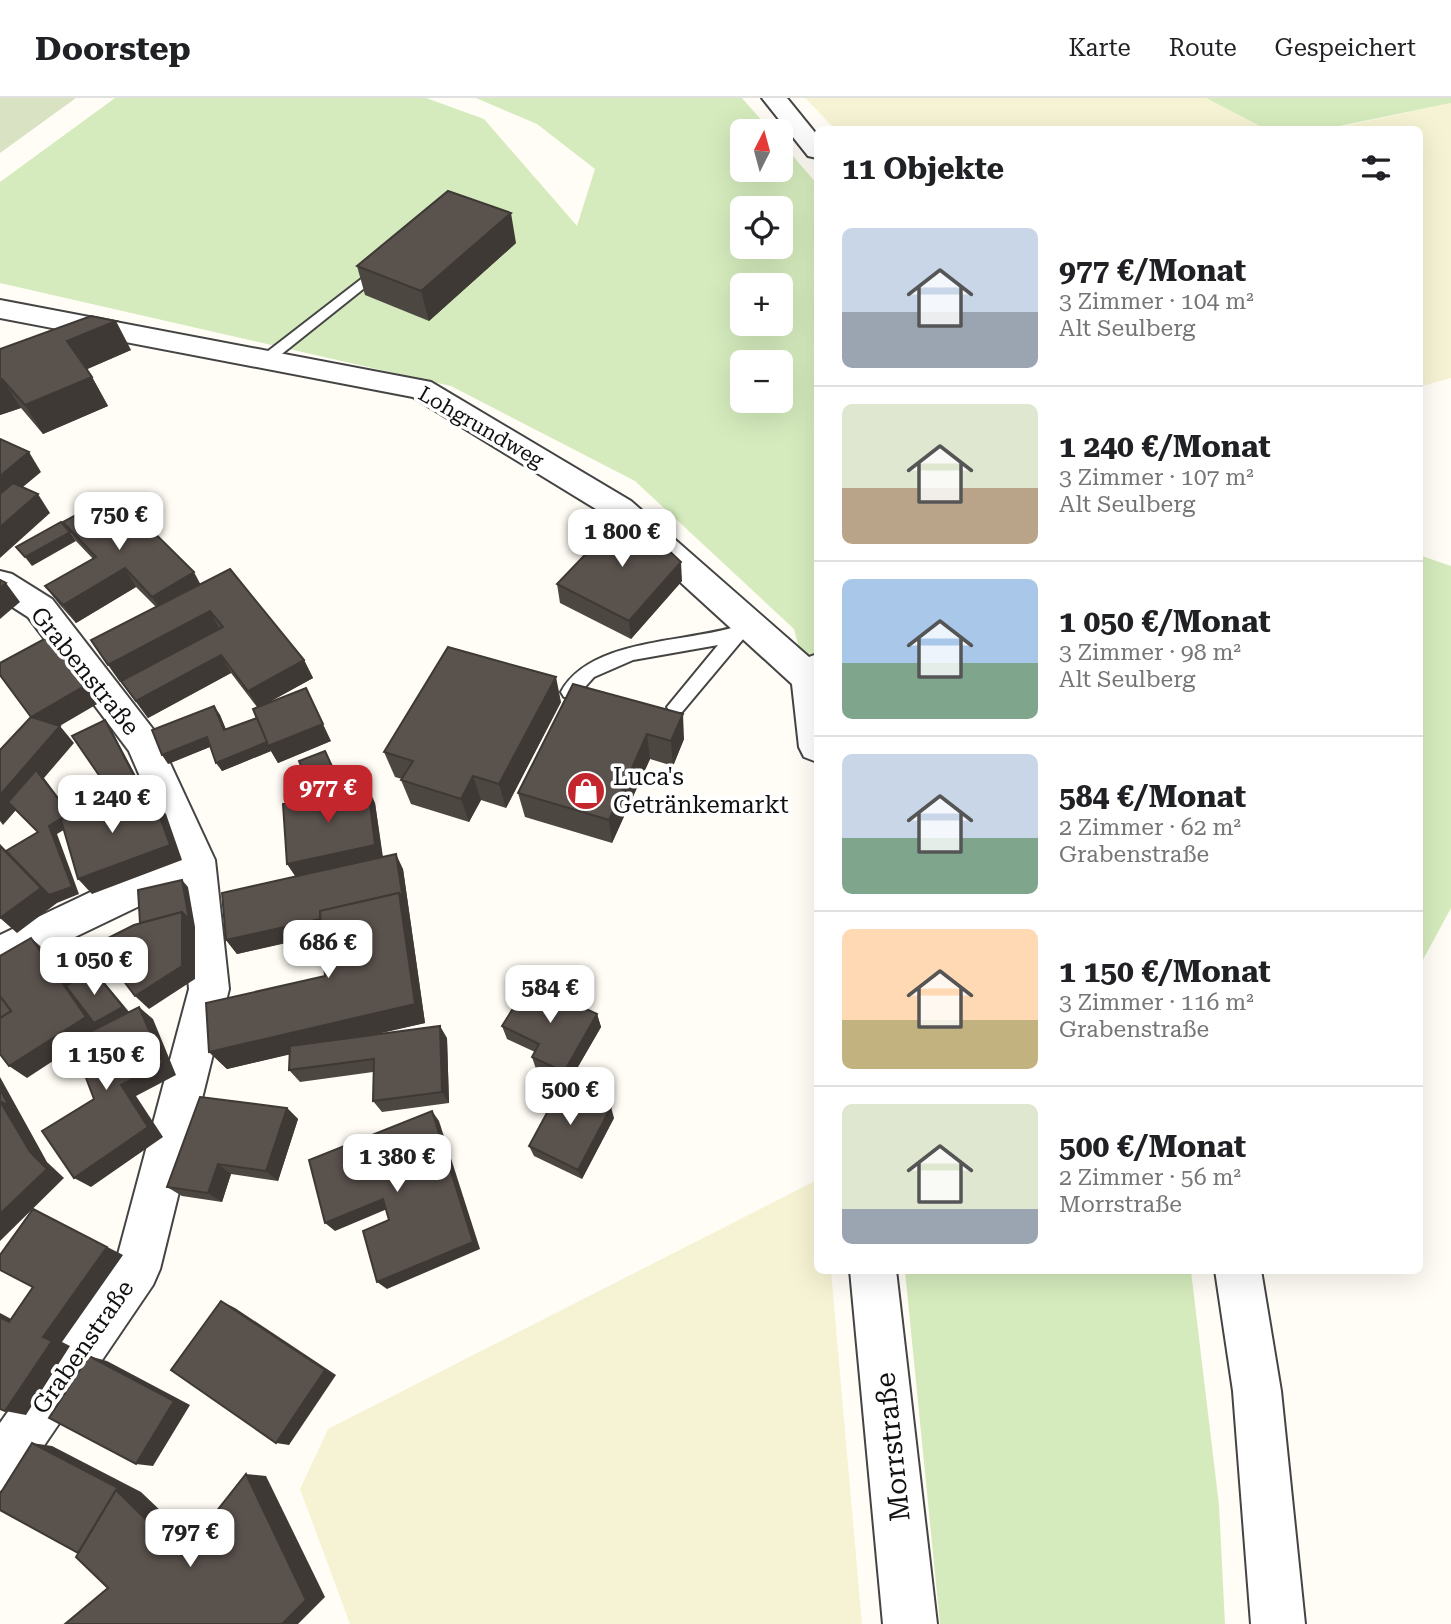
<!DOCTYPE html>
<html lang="de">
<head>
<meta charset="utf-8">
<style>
  :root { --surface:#fff; --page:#f2f2f2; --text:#202124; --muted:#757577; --line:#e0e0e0; --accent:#c4262e }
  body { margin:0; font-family:"Roboto Serif",serif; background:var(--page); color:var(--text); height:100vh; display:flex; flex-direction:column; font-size:26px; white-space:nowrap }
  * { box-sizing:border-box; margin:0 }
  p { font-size:23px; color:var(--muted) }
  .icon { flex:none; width:38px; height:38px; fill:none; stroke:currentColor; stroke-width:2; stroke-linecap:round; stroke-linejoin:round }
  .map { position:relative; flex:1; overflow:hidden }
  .details { position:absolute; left:814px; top:28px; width:609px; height:1148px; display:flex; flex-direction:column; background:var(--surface); border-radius:10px; box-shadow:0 7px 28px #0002 }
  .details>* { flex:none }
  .needle { width:46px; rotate:6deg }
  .buttons { position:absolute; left:730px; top:21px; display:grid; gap:14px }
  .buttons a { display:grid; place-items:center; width:63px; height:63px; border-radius:10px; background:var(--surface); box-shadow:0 7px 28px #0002; font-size:35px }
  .price { position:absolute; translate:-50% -60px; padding:0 16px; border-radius:14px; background:#fff; color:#222; font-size:23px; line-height:46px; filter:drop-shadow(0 2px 4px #0008) }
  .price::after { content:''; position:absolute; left:50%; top:42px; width:21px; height:16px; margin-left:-10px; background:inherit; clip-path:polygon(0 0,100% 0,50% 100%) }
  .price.on { background:var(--accent); color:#fff }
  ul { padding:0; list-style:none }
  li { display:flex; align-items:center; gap:21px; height:175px; padding:0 28px }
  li+li { border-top:2px solid var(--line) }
  li span { display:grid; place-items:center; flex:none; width:196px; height:140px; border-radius:10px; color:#555 }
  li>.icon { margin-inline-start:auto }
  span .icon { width:84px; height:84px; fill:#fffc; stroke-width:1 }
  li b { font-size:30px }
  h2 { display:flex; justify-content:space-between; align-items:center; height:84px; padding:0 28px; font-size:30px }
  header { display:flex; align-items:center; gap:42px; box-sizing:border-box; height:98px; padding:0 35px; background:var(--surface); border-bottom:2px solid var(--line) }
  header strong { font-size:33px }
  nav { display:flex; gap:38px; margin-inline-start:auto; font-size:24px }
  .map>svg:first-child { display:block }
</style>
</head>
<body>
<header>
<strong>Doorstep</strong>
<nav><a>Karte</a><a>Route</a><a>Gespeichert</a></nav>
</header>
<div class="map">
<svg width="1451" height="1526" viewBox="0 0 1451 1526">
  <rect width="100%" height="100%" fill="#fffdf5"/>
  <g fill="#f6f3d4">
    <polygon points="805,0 1206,0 1268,31 835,31"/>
    <polygon points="1451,5 1451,280 1419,289 1419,32 1325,32"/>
    <polygon points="817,1082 817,1172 831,1173 862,1526 350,1526 300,1391 328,1331"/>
  </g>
  <g fill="#d5ebbd" fill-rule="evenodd">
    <path d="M115,0h311l58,21 93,107 18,-57 -58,-45 -61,-26h266l29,33h-29v39h38l1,-28 36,42v531l-23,-86 -159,-148 -184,-95 -451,-103v-101zM742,110h38v39h-38zM742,187h38v39h-38zM742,264h38v39h-38z"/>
    <polygon points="1206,0 1451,0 1451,5 1325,31 1268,32"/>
    <polygon points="1419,457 1451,468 1451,810 1419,869"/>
    <polygon points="905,1173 1191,1173 1219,1407 1225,1526 940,1526"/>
  </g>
  <polygon fill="#d9e3c4" points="0,0 76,0 0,55"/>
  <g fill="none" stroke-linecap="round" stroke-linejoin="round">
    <defs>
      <g id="service">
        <polygon points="382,165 387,166 387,172 273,263 263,263 261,260 263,257"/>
        <path d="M738,528l6,2 3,5 -3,5 -62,74h-12l-3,-5 51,-62 -85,15 -39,17 -18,20h-12l-3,-5c29,-54 126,-49 177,-66z"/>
      </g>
      <g id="minor">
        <polygon points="0,202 431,284 631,403 809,559 817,556 817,664 804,659 799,649 792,586 609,419 413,299 0,220"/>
        <polygon points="0,473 12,476 52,501 156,635 215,762 229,891 160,1171 153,1187 18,1386 0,1393 0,1325 117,1160 189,891 179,789 0,875 0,837 173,755 129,653 28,519 0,501"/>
        <polygon points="850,1172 896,1172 937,1526 883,1526"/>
      </g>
      <g id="tertiary">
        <polygon points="762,0 787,0 817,37 817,60 808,58"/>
        <polygon points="1215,1172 1261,1172 1281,1293 1305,1526 1251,1526 1233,1293"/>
      </g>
    </defs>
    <use href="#service" stroke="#444" stroke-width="4"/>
    <use href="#minor" stroke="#444" stroke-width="4"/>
    <use href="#tertiary" stroke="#444" stroke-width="4"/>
    <use href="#service" fill="#fff" fill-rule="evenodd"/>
    <use href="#minor" fill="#fff" fill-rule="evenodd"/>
    <use href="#tertiary" fill="#fff" fill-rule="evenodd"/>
  </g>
  <g fill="#4d4742">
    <polygon points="516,145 429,223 365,197 357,168"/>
    <polygon points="0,251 131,252 87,271 92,279 108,308 43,336 21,310 0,317"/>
    <polygon points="63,424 201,486 304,562 313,580 266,606 331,643 278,665 271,653 222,673 210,649 168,666 214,608 220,617 226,632 257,620 257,609 231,575 148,620 121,584 120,584 156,509 136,489 76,525 59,506 45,488 93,461 76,443"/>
    <polygon points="682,483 631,541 560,505 557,486"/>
    <polygon points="573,586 684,641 673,668 650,661 612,745 525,719 518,695"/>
    <polygon points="561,604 506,710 481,702 469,724 411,706 401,682 402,681 395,679 384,654"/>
    <polygon points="344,693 375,705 383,759 403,771 425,925 374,936 447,940 449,1005 382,1014 373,1003 373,974 300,984 289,972 290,956 227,971 209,954 325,878 322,837 237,856 226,842 296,779 315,700"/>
    <polygon points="597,916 601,929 568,986 536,971 532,959 535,954 507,941 502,928"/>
    <polygon points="287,1010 298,1021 278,1083 231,1076 222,1104 182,1098 167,1089"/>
    <polygon points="614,1020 582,1081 534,1058 529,1048"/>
  </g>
  <g fill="#3f3936">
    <polygon points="511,115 516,145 429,223 421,193"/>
    <polygon points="116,223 131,252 83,273 67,243"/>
    <polygon points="92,279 108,308 43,336 25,307"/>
    <polygon points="2,281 21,310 0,317 0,282"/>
    <polygon points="29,354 41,374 0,408 0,378"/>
    <polygon points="38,396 50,415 0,460 0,429"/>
    <polygon points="70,434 76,443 32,468 25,459"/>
    <polygon points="681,464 682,483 631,541 629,523"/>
    <polygon points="125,470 136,489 76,525 63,507"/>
    <polygon points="194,474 204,493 164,517 152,499"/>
    <polygon points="6,485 20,504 0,521 0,490"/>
    <polygon points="210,513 220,532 120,584 108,567"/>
    <polygon points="221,557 231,575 148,620 136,603"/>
    <polygon points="304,562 313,580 258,610 248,593"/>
    <polygon points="556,579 561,604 506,710 499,686"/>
    <polygon points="86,587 99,605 46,636 31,619"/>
    <polygon points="306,590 331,643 278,665 271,653 222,673 216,665"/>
    <polygon points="214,608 220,617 230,641 224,632"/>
    <polygon points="683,616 684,641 673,668 671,643"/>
    <polygon points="105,622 111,631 146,697 106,716 100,717 92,700 99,708 140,689"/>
    <polygon points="60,628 74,645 44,680 77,724 57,736 79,796 57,805 17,835 0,820 0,746 49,797 49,728 43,681 3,727 0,723 0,697"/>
    <polygon points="647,636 650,661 612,745 609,722"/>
    <polygon points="207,639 212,648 168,666 162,657"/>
    <polygon points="325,653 344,694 318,705 313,696"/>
    <polygon points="473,678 481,702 469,724 461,701"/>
    <polygon points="368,689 375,705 383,763 297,781 287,766"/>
    <polygon points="153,700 166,716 182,762 92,796 78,781"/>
    <polygon points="396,756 403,771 425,925 227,971 209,954 415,906 402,818 237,856 226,842"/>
    <polygon points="182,782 188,789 195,829 195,881 149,911 135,898"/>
    <polygon points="31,840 47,854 96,924 93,872 100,879 130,915 102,931 27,980 9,968"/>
    <polygon points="139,909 153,921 176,977 136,998 163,1039 91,1089 74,1080 121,987"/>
    <polygon points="597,916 601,929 568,986 564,974"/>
    <polygon points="440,928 447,940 449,1005 442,994"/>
    <polygon points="0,979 47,1064 64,1080 0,1143 0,1116 30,1054 0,1003"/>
    <polygon points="611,1009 614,1020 582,1081 578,1072"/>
    <polygon points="287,1010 298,1021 278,1083 266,1073"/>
    <polygon points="432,1013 439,1023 480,1151 387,1191 377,1184"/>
    <polygon points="218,1066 231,1076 222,1104 208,1095"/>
    <polygon points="383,1101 392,1109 335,1133 325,1125"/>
    <polygon points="33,1111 123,1157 62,1244 70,1248 26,1317 5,1313 43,1239"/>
    <polygon points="221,1203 235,1210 336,1277 289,1347 276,1345"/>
    <polygon points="0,1215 28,1230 9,1224 0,1219"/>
    <polygon points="89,1258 107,1263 190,1307 153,1368 136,1366"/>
    <polygon points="32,1345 52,1348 141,1394 206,1456 85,1458"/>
    <polygon points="246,1376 266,1378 325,1499 298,1526 282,1526"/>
  </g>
  <g fill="#5a524d" stroke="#3f3936" stroke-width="2">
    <polygon points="448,93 511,115 421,193 357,168"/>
    <polygon points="91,218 116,223 67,243 92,279 25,307 2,281 0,282 0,251"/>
    <polygon points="0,341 29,354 0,378"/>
    <polygon points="13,385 38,396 0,429 0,396"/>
    <polygon points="115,396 194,474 152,499 125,470 63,507 45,488 96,459 63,424"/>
    <polygon points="627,413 681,464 629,523 557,486"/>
    <polygon points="61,424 70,434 25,459 16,449"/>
    <polygon points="230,471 304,562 248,593 221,557 136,603 121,583 223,529 210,513 108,567 91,542"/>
    <polygon points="0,482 6,485 0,490"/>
    <polygon points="48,539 86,587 31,619 0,577 0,565"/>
    <polygon points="448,549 556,579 499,686 473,678 461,701 401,682 413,663 384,654"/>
    <polygon points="573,586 683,616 671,643 647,636 609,722 518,695"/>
    <polygon points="306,590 323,626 268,648 253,611"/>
    <polygon points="214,608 224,632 257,620 267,644 216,665 207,639 162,657 152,632"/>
    <polygon points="31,619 60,628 0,697 0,652"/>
    <polygon points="105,622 140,689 99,708 91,689 103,683 72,638"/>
    <polygon points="325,653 340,686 313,696 299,663"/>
    <polygon points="36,672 68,714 62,720 49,728 72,789 49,797 6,753 38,734 8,704"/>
    <polygon points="368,689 375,747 287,766 283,706"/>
    <polygon points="92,700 100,717 153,700 170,747 78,781 61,722 75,705"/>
    <polygon points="0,748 41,790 0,820"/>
    <polygon points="396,756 403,802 399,795 320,813 320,821 226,842 222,795"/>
    <polygon points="182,782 189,821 182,814 140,825 138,792"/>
    <polygon points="399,795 415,906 209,954 206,905 325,878 320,813"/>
    <polygon points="182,814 182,868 135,898 96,846 134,827"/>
    <polygon points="31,840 86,919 9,968 0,956 0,920 11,913 0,898 0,858"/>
    <polygon points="93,872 123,909 94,925 66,888"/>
    <polygon points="529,885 597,916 564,974 532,959 539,946 502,928"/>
    <polygon points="0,898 11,913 0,920"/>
    <polygon points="139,909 163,965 121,987 148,1029 74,1080 42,1033 94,1001 72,943"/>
    <polygon points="440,928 442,994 373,1003 374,961 289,972 290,948"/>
    <polygon points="562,987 611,1009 578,1072 529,1048"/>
    <polygon points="0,991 9,1008 0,1003"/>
    <polygon points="200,999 287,1010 266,1073 218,1066 208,1095 167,1089"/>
    <polygon points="0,1003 30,1054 47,1071 0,1116"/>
    <polygon points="432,1013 473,1144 377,1184 363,1133 389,1122 383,1101 325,1125 309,1062"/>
    <polygon points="33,1111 107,1149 43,1239 52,1243 5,1313 0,1311 0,1219 9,1224 33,1189 0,1172 0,1157"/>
    <polygon points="221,1203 325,1272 276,1345 171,1272"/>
    <polygon points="89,1258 174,1303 136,1366 49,1320"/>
    <polygon points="32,1345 124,1393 116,1392 78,1455 0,1412 0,1396"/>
    <polygon points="246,1376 306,1502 282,1526 65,1526 108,1490 76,1459 116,1392 182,1457"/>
  </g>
  <defs>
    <symbol id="shop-disc" viewBox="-11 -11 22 22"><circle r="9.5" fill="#c4262e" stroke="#fff"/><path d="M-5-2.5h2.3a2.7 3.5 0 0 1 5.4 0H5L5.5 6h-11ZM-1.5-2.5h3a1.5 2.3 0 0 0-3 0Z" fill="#fff"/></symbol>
  </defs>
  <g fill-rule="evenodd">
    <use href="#shop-disc" x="564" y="671" width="44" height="44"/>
  </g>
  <g text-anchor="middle" stroke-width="7" stroke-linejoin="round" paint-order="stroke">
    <g font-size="21" fill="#111" stroke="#fff">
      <text transform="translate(481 329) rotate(30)" y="7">Lohgrundweg</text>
    </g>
    <g font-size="24" fill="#111" stroke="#fff">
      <text transform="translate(85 573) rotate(51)" y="8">Grabenstraße</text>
      <text transform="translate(83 1249) rotate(-55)" y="8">Grabenstraße</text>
    </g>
    <g font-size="24" fill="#111" stroke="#fff" text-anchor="start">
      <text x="613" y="687">Luca's<tspan x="613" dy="28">Getränkemarkt</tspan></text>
    </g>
    <g font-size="28" fill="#111" stroke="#fff">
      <text transform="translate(892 1349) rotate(-96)" y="10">Morrstraße</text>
    </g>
  </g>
</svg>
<div class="buttons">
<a><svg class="needle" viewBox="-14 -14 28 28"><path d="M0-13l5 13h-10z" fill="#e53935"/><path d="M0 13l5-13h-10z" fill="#757577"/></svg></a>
<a><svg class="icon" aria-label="locate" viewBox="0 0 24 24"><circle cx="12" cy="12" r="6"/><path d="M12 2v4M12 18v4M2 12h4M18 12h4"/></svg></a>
<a>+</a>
<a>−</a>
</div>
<b class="price" style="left:119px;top:454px">750 €</b>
<b class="price" style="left:622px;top:471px">1 800 €</b>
<b class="price on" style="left:328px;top:727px">977 €</b>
<b class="price" style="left:112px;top:737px">1 240 €</b>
<b class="price" style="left:328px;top:882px">686 €</b>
<b class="price" style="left:94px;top:899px">1 050 €</b>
<b class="price" style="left:550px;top:927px">584 €</b>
<b class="price" style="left:106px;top:994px">1 150 €</b>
<b class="price" style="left:570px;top:1029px">500 €</b>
<b class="price" style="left:397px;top:1096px">1 380 €</b>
<b class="price" style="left:190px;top:1471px">797 €</b>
<section class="details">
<h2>11 Objekte<svg class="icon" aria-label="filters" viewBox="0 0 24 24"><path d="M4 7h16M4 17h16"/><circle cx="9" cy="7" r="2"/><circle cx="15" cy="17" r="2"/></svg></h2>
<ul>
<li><span style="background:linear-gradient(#c9d6e8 60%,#9aa5b1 0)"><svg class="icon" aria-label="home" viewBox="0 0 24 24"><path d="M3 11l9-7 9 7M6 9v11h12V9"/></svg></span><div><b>977 €/Monat</b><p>3 Zimmer · 104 m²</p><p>Alt Seulberg</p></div></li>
<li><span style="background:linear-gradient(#dfe7d0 60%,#b9a48a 0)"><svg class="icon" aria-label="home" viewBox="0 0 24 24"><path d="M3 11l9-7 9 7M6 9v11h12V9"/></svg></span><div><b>1 240 €/Monat</b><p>3 Zimmer · 107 m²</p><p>Alt Seulberg</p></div></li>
<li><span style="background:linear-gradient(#a9c7e8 60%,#7fa58c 0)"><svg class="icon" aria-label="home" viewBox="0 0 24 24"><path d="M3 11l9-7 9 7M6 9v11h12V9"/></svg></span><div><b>1 050 €/Monat</b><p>3 Zimmer · 98 m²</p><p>Alt Seulberg</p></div></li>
<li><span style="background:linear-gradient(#c9d6e8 60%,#7fa58c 0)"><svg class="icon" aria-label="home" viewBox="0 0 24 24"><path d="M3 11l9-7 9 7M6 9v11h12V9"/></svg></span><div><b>584 €/Monat</b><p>2 Zimmer · 62 m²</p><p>Grabenstraße</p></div></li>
<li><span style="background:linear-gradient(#ffd9b3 65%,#c2b280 0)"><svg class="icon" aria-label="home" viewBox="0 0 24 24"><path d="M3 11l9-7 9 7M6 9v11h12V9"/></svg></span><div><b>1 150 €/Monat</b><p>3 Zimmer · 116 m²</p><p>Grabenstraße</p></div></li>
<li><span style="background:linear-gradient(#dfe7d0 75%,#9aa5b1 0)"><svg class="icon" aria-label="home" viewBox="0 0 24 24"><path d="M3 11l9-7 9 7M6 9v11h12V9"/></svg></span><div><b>500 €/Monat</b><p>2 Zimmer · 56 m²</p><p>Morrstraße</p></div></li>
</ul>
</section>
</div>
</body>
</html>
